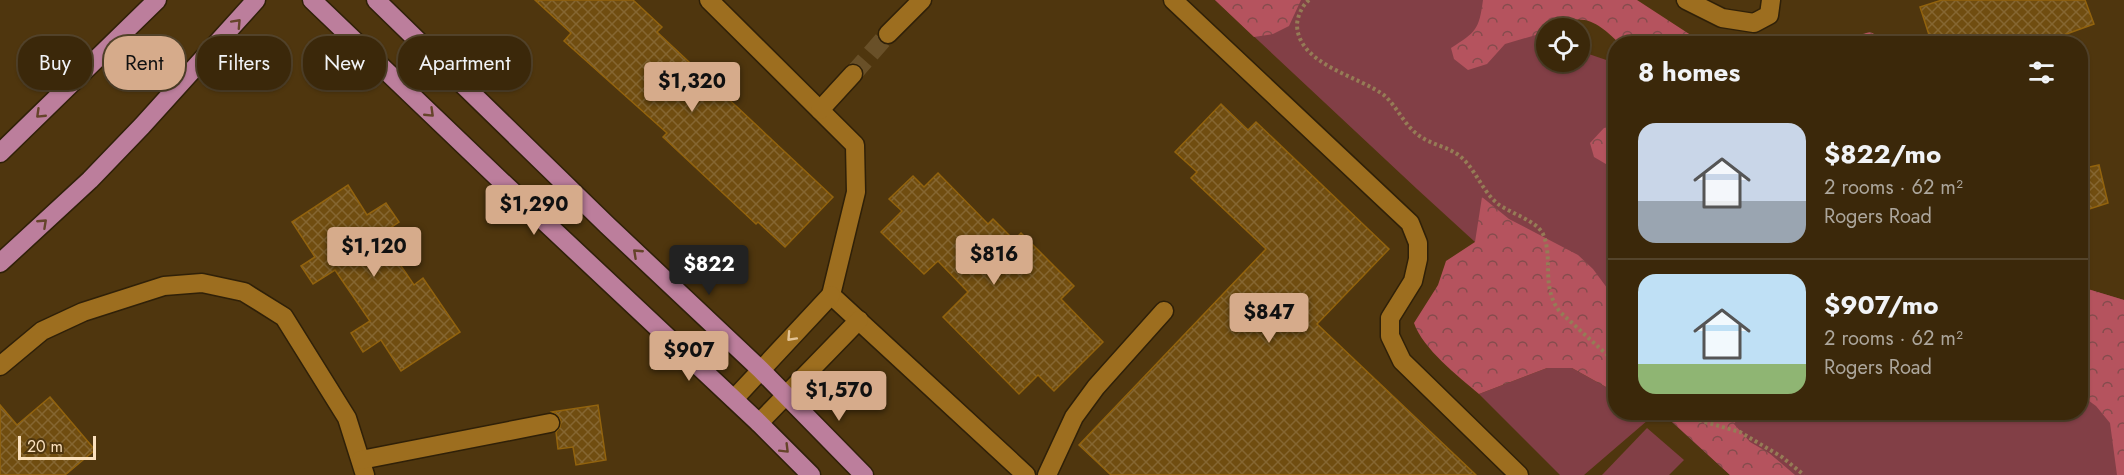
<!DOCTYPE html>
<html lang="en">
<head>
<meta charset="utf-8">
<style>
  :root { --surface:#3b280a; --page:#423013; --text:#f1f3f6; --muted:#aca69c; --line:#54442b; --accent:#d6ab8b }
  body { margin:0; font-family:Jost,sans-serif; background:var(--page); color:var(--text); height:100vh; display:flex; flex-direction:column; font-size:22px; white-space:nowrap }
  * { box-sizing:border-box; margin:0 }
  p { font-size:20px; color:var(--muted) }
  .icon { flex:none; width:33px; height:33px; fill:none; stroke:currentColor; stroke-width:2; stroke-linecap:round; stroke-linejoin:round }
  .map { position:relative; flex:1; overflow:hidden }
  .panel { position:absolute; left:1608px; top:36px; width:480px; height:384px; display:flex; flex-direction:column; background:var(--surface); border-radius:24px; box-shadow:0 2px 4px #0004,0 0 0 2px var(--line) }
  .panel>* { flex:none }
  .top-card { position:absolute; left:18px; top:36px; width:570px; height:54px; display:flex; gap:12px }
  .tools { position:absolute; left:1536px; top:18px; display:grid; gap:12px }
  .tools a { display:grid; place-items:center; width:54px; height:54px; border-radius:50%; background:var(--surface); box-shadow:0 2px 4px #0004,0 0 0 2px var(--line); font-size:30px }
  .scale { position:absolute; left:18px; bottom:15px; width:78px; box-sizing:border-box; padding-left:6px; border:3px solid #fbe1be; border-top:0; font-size:16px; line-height:21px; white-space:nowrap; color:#fbe1be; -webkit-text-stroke:4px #4f360e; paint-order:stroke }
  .price { position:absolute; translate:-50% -51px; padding:0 14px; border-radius:6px; background:var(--accent); color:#111; font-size:20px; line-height:39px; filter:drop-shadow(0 2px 3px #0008) }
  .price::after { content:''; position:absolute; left:50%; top:36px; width:18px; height:14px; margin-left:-9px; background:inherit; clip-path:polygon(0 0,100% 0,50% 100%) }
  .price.selected { background:#222; color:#fff }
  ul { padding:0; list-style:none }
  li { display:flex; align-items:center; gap:18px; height:150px; padding:0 30px }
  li+li { border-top:2px solid var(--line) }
  li span { display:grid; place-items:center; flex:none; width:168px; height:120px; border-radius:18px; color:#555 }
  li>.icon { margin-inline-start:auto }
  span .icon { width:72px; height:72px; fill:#fffc; stroke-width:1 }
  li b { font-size:26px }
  h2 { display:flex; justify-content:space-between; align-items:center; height:72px; padding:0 30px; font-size:26px }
  .chip { padding:0 21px; border-radius:24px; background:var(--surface); box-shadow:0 2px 4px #0004,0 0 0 2px var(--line); font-size:21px; line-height:54px }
  .chip.selected { background:var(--accent); color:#111 }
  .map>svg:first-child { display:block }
</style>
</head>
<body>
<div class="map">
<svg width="2124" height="475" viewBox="0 0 2124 475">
  <defs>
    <pattern id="forest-crowns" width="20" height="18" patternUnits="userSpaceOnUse" patternTransform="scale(1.5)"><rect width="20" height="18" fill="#b5535e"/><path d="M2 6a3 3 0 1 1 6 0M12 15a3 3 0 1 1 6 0" fill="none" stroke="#854c4d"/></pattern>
    <pattern id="building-cross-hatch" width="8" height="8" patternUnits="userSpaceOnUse" patternTransform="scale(1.5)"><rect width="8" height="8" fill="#704d10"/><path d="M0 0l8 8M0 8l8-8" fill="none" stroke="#856631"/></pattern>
  </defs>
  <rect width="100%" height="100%" fill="#4f360e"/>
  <g fill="#823f46">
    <polygon points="1215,0 1521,0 1542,39 1546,40 1546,62 1580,62 1580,51 1615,63 1615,370 1417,189"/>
    <polygon points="2081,287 2124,300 2124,475 1730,475 1662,413 2080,412"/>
    <polygon points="1547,368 1572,368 1615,392 1616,412 1655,414 1584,475 1560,475 1479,394"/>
    <polygon points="1647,428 1684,460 1669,475 1602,475"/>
  </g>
  <g fill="url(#forest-crowns)">
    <polygon points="1215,0 1301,0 1289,26 1273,34 1254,37"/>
    <path d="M1483,0h154l66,43h-84c-12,-11 -26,-26 -45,-23 -10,1 -17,8 -28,8v4l-41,12 -18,20 -19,6 -14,-11 -3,-11c25,-16 28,-18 32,-48z"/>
    <polygon points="1870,32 1893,43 1840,43 1844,39"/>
    <polygon points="1615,126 1616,126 1615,167 1611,167 1594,157 1590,143 1604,128"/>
    <path d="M1482,197l27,22 69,36 15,14 23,31 -1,92 -43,-24h-25l-68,26c-21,-18 -56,-45 -65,-71l24,-38 8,-24 29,-19z"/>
    <polygon points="2081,287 2124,300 2124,475 2117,475 2110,423 2096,406 2081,395"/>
    <polygon points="1651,413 1739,413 1741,414 1734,424 1750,442 1769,453 1795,475 1730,475 1668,418"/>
  </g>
  <g fill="url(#building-cross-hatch)" stroke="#92630e" stroke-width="1.5">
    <polygon points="535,0 633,0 662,27 657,32 833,197 785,247 758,222 756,224 663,137 667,133 564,41 571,33"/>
    <polygon points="1942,0 2085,0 2094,24 2039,44 1932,44 1920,7"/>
    <polygon points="1221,104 1248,130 1256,122 1389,249 1317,324 1476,475 1111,475 1079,445 1266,249 1191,178 1197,172 1175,152"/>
    <polygon points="2099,165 2108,203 2080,212 2080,169"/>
    <polygon points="938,173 988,224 993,219 1014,240 1021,233 1074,286 1061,299 1103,342 1054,391 1038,375 1019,394 943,317 968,292 938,261 924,274 881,232 902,211 889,199 913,176 924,187"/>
    <polygon points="348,185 367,215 386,203 399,222 380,235 414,285 423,278 460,332 401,371 381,340 363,352 351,333 370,321 335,270 313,284 301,266 315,257 292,222"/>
    <polygon points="50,397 95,450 65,475 0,475 0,405 17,425"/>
    <polygon points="598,405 606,460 576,465 573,447 558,449 556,432 560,427 561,421 558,415 552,412"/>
  </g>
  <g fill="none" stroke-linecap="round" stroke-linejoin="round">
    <polyline stroke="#695028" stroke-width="18" stroke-dasharray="18 9" stroke-linecap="butt" points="853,74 888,34"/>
    <defs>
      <g id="minor">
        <polyline points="709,0 855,145 856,192 831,295 1026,475"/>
        <polyline points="1173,0 1410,223 1418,243 1418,259 1413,281 1390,318 1390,336 1402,361 1519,475"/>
        <polyline points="1686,0 1722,18 1754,23 1769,15 1771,0"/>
        <polyline points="888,34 922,0"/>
        <polyline points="820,110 853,74"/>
        <polyline points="0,366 42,331 83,312 164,286 202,283 244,292 284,317 347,418 365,475"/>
        <polyline points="734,399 831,295"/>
        <polyline points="759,423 859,320"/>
        <polyline points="361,460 550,423"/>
        <polyline points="1047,475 1074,417 1096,387 1164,311"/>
      </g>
      <g id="major">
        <polyline points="312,0 499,179 759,423 811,475"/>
        <polyline points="376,0 607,225 761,370 864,475"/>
        <polyline points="0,153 157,0"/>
        <polyline points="0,263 90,180 142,126 256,0"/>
      </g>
    </defs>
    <use href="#minor" stroke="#2f2008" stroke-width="21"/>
    <use href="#major" stroke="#2f2008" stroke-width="21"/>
    <g stroke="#957c56" stroke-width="4" stroke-dasharray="3 3" stroke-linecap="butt">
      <path d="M1309,0c-7,6 -11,15 -12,24 0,41 63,52 88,72 12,11 19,28 32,38 13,11 31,12 44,23 15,13 21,34 37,47 12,9 39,17 45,30 11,26 -3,52 17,78l56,51"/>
      <polyline points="1670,412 1740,432 1782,457 1804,475"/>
    </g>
    <use href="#minor" stroke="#9d6e1f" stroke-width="18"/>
    <use href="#major" stroke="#bc7e9c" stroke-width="18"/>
  </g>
  <defs><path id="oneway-chevron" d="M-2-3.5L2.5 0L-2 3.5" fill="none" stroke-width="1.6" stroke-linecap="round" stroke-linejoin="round" transform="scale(1.5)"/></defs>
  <g stroke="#65442a">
    <use href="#oneway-chevron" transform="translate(237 23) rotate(-47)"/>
    <use href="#oneway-chevron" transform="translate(430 113) rotate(44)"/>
    <use href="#oneway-chevron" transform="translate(40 114) rotate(136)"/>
    <use href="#oneway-chevron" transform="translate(43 223) rotate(-43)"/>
    <use href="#oneway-chevron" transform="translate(637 253) rotate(-137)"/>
    <use href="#oneway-chevron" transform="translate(785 449) rotate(45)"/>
  </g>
  <use stroke="#e4c496" href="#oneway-chevron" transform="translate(791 337) rotate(133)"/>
</svg>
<div class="tools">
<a><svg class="icon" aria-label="locate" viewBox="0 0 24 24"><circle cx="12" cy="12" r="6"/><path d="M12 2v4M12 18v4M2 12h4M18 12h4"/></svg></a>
</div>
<div class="scale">20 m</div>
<b class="price" style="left:692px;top:113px">$1,320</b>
<b class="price" style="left:534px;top:236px">$1,290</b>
<b class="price" style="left:374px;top:278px">$1,120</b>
<b class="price" style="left:994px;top:286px">$816</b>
<b class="price selected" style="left:709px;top:296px">$822</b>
<b class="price" style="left:1269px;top:344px">$847</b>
<b class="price" style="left:689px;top:382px">$907</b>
<b class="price" style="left:839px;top:422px">$1,570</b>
<div class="top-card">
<a class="chip">Buy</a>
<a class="chip selected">Rent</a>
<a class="chip">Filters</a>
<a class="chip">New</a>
<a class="chip">Apartment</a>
</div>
<section class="panel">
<h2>8 homes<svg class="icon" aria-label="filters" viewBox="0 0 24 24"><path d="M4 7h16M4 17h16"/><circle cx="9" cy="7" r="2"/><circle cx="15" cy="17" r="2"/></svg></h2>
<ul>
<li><span style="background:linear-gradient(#c9d6e8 65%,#9aa5b1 0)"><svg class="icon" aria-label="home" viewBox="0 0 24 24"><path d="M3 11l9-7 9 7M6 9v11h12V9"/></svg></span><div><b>$822/mo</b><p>2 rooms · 62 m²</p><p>Rogers Road</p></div></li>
<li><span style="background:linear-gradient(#bfe0f5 75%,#8fb573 0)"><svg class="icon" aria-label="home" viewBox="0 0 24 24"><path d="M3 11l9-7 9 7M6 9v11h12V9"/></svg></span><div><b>$907/mo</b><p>2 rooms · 62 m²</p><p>Rogers Road</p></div></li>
</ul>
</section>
</div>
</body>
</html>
